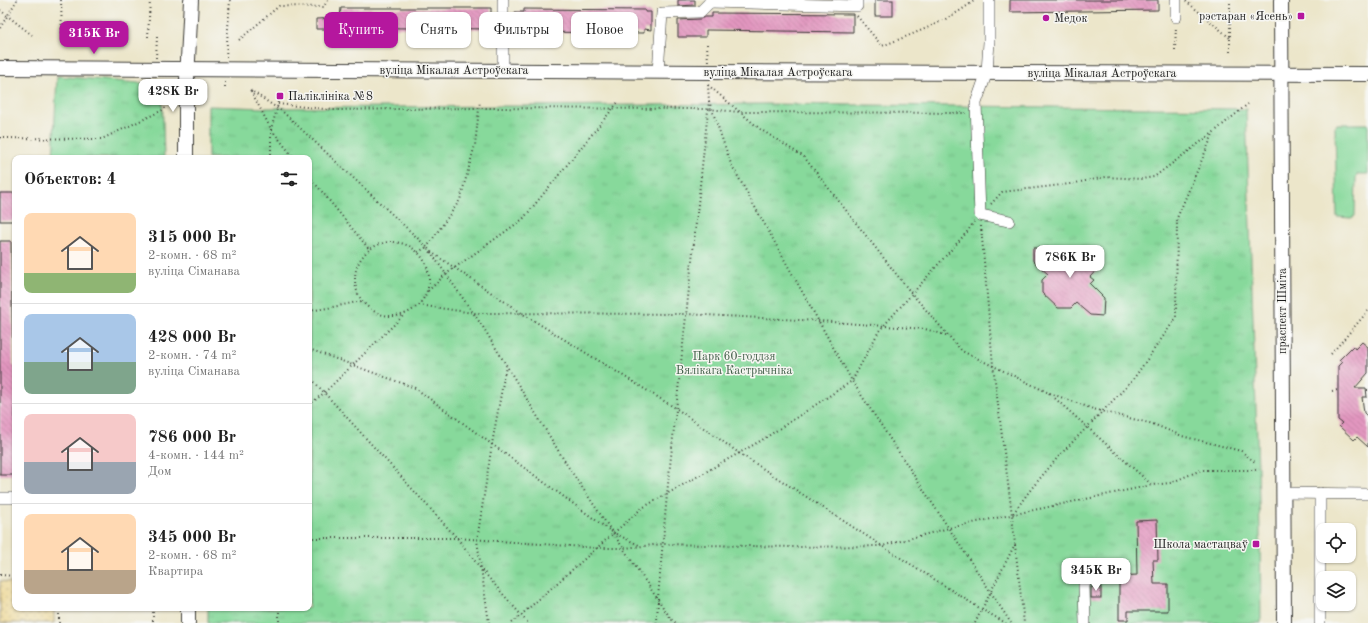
<!DOCTYPE html>
<html lang="ru">
<head>
<meta charset="utf-8">
<style>
  :root { --surface:#fff; --page:#f6f6f6; --text:#222; --muted:#767676; --line:#e0e0e0; --accent:#b5179e }
  body { margin:0; font-family:"Old Standard TT",serif; background:var(--page); color:var(--text); height:100vh; display:flex; flex-direction:column; font-size:15px; white-space:nowrap }
  * { box-sizing:border-box; margin:0 }
  p { font-size:13px; color:var(--muted) }
  .icon { flex:none; width:22px; height:22px; fill:none; stroke:currentColor; stroke-width:2; stroke-linecap:round; stroke-linejoin:round }
  .map { position:relative; flex:1; overflow:hidden }
  .details { position:absolute; left:12px; top:155px; width:300px; height:456px; display:flex; flex-direction:column; background:var(--surface); border-radius:8px; box-shadow:0 1px 3px #0004 }
  .details>* { flex:none }
  .top-card { position:absolute; left:324px; top:12px; width:380px; height:36px; display:flex; gap:8px }
  .controls { position:absolute; left:1316px; top:523px; display:grid; gap:8px }
  .controls a { display:grid; place-items:center; width:40px; height:40px; border-radius:8px; background:var(--surface); box-shadow:0 1px 3px #0004; font-size:20px }
  .price { position:absolute; translate:-50% -34px; padding:0 9px; border-radius:8px; background:#fff; color:#222; font-size:13px; line-height:26px; filter:drop-shadow(0 1px 2px #0008) }
  .price::after { content:''; position:absolute; left:50%; top:24px; width:12px; height:9px; margin-left:-6px; background:inherit; clip-path:polygon(0 0,100% 0,50% 100%) }
  .price.current { background:var(--accent); color:#fff }
  ul { padding:0; list-style:none }
  li { display:flex; align-items:center; gap:12px; height:100px; padding:0 12px }
  li+li { border-top:1px solid var(--line) }
  li span { display:grid; place-items:center; flex:none; width:112px; height:80px; border-radius:8px; color:#555 }
  li>.icon { margin-inline-start:auto }
  span .icon { width:48px; height:48px; fill:#fffc; stroke-width:1 }
  li b { font-size:17px }
  h2 { display:flex; justify-content:space-between; align-items:center; height:48px; padding:0 12px; font-size:17px }
  .chip { padding:0 14px; border-radius:8px; background:var(--surface); box-shadow:0 1px 3px #0004; font-size:14px; line-height:36px }
  .chip.current { background:var(--accent); color:#fff }
  .map>svg:first-child { display:block }
</style>
</head>
<body>
<div class="map">
<svg width="1368" height="623" viewBox="0 0 1368 623">
  <defs>
    <pattern id="sand-dots" width="8" height="8" patternUnits="userSpaceOnUse"><rect width="8" height="8" fill="#eeda9e"/><path d="M2 2h.1M6 6h.1" fill="none" stroke="#ccba88" stroke-width="1.8" stroke-linecap="round"/></pattern>
    <pattern id="park-tufts" width="24" height="20" patternUnits="userSpaceOnUse"><rect width="24" height="20" fill="#87d99b"/><path d="M3 7l-1-3M5 7V3M7 7l1-3M15 17l-1-3M17 17v-4M19 17l1-3" fill="none" stroke="#74ba85"/></pattern>
    <pattern id="building-back-hatch" width="6" height="6" patternUnits="userSpaceOnUse"><rect width="6" height="6" fill="#e396c0"/><path d="M-1 5l2 2M0 0l6 6M5-1l2 2" fill="none" stroke="#b77a9b"/></pattern>
  </defs>
  <rect width="100%" height="100%" fill="#f6f6f2"/>
  <filter id="ink" filterUnits="userSpaceOnUse"><feTurbulence type="fractalNoise" baseFrequency=".025" numOctaves="2"/><feDisplacementMap in="SourceGraphic" scale="8" xChannelSelector="R" yChannelSelector="G"/><feConvolveMatrix kernelMatrix="1 2 1 2 8 2 1 2 1" color-interpolation-filters="sRGB"/></filter>
  <filter id="wash" filterUnits="userSpaceOnUse"><feTurbulence type="fractalNoise" baseFrequency=".012" numOctaves="4" result="noise"/><feDisplacementMap in="SourceGraphic" scale="16" xChannelSelector="R" yChannelSelector="G"/><feGaussianBlur stdDeviation="0.9" result="paint"/><feColorMatrix in="noise" values="0 0 0 0 0 0 0 0 0 0 0 0 0 0 0 0 0 1.4 0 .05"/><feComposite in="paint" operator="in"/></filter>
  <g filter="url(#wash)">
    <rect width="100%" height="100%" fill="#ece6ca"/>
    <polygon fill="#87d99b" stroke="#527a5c" points="1337,124 1368,124 1368,174 1357,174 1356,179 1355,216 1351,218 1337,217 1335,127"/>
    <polygon fill="url(#sand-dots)" stroke="#857b5d" points="0,581 15,583 15,608 54,608 54,623 0,623"/>
    <g fill="url(#park-tufts)" stroke="#527a5c">
      <polygon points="57,76 162,85 164,158 53,158"/>
      <polygon points="765,104 1246,109 1260,529 1261,623 208,623 208,608 309,608 309,158 208,158 208,106 266,108"/>
    </g>
    <g id="blocks">
      <g fill="url(#building-back-hatch)">
        <polygon points="678,0 695,0 695,5 678,6"/>
        <rect x="875" y="0" width="18" height="16"/>
        <polygon points="1010,0 1158,0 1158,10 1010,12"/>
        <polygon points="341,8 491,8 491,29 330,27 328,29 316,29 316,19 340,18"/>
        <polygon points="524,9 645,10 645,12 651,12 651,30 644,29 644,33 525,32 525,28 519,28 519,21 515,21 515,12 524,12"/>
        <polygon points="712,13 853,14 853,32 706,30 706,37 678,37 678,20 700,19 705,17 712,17"/>
        <rect x="0" y="193" width="15" height="28"/>
        <polygon points="0,241 11,241 13,366 15,366 15,475 0,475"/>
        <polygon points="1082,246 1102,264 1090,277 1094,280 1090,284 1104,298 1103,316 1090,315 1076,303 1071,308 1058,308 1042,293 1042,280 1048,274 1033,261 1033,248 1052,247 1064,259 1067,255 1070,258"/>
        <polygon points="1362,342 1368,347 1368,373 1355,388 1366,388 1367,397 1362,397 1364,413 1368,417 1368,447 1357,437 1354,440 1339,426 1342,423 1338,420 1338,366 1342,362 1339,360 1353,346 1355,349"/>
        <polygon points="1157,520 1158,560 1153,560 1154,584 1168,584 1168,611 1128,611 1128,620 1119,620 1119,576 1137,575 1136,521"/>
        <rect x="1091" y="587" width="10" height="11"/>
      </g>
    </g>
  </g>
  <g filter="url(#ink)">
    <use href="#blocks" fill-opacity="0" stroke="#3b3a36" stroke-width="1"/>
    <g fill="none" stroke-linecap="round" stroke-linejoin="round">
      <defs>
        <g id="minor">
          <polyline points="503,0 503,71"/>
          <polyline points="710,0 710,2 857,6 857,0"/>
          <polyline points="989,0 989,42 987,72 976,103 980,215 1009,221"/>
          <polyline points="1176,0 1176,17"/>
          <polyline points="658,72 662,13 700,12 710,2"/>
          <polyline points="1284,493 1368,494"/>
          <polyline points="1320,493 1320,623"/>
          <polyline points="0,498 15,498"/>
          <polyline points="1085,623 1084,585 1093,570 1117,566"/>
        </g>
        <g id="major">
          <polyline points="1281,0 1284,623"/>
          <polyline points="0,68 708,72 1368,74"/>
          <polyline points="186,158 186,99 191,0"/>
          <polyline points="188,608 188,623"/>
        </g>
      </defs>
      <use href="#minor" stroke="#3b3a36" stroke-width="12"/>
      <use href="#major" stroke="#3b3a36" stroke-width="16"/>
      <g stroke="#3b3a36" stroke-width="2" stroke-dasharray="1 3" stroke-linecap="butt">
        <polyline points="61,0 62,35"/>
        <polyline points="1186,1 1230,38"/>
        <polyline points="0,10 32,35"/>
        <path d="M857,16l25,30c33,-13 65,-24 93,-46"/>
        <polyline points="0,28 17,0"/>
        <polyline points="148,37 150,0"/>
        <polyline points="239,40 279,6 324,7 327,0"/>
        <polyline points="707,44 708,62"/>
        <polyline points="1175,50 1176,26"/>
        <polyline points="1230,52 1230,0"/>
        <polyline points="226,57 230,0"/>
        <polyline points="156,58 157,37"/>
        <polyline points="708,85 760,129 804,157 912,294 962,351 1047,392 1093,409 1153,424 1182,436 1241,451 1256,463"/>
        <polyline points="225,87 225,80"/>
        <polyline points="250,90 283,112 427,247 460,200 475,145 480,100"/>
        <polyline points="251,91 271,129 294,158"/>
        <polyline points="709,101 731,164 852,381 1011,623"/>
        <polyline points="155,103 155,80"/>
        <polyline points="278,104 334,110 479,108 708,109 740,112 966,113"/>
        <polyline points="0,138 102,139 165,109 165,102 175,101"/>
        <polyline points="271,158 271,129 277,109 279,92"/>
        <polyline points="309,176 369,249"/>
        <polyline points="991,204 1002,192 1070,184 1106,177 1142,179 1154,177 1214,132 1248,104"/>
        <polyline points="981,226 993,365 1012,515"/>
        <circle cx="392" cy="279" r="37"/>
        <polyline points="418,252 427,247 483,327 567,465 671,619 676,623"/>
        <polyline points="431,252 523,314 677,409 739,453 882,546 981,609 1006,623"/>
        <polyline points="428,291 446,274 523,219 619,101"/>
        <polyline points="419,305 473,313 686,314 819,321 925,329 949,336"/>
        <polyline points="309,311 328,308 362,301"/>
        <polyline points="309,349 415,388 612,532"/>
        <polyline points="1331,354 1368,311"/>
        <polyline points="309,376 457,538 482,570 528,623"/>
        <polyline points="1367,390 1368,390"/>
        <polyline points="1332,391 1338,390"/>
        <polyline points="1049,393 1152,485 1170,483 1201,470 1256,470"/>
        <polyline points="309,405 324,393 405,314"/>
        <polyline points="616,534 641,546"/>
        <polyline points="309,538 457,538 597,548 624,548 663,544 792,547 882,546 949,528 1152,485"/>
        <polyline points="1015,545 1024,623"/>
        <polyline points="0,575 15,576"/>
        <polyline points="153,608 153,623"/>
        <polyline points="279,608 279,623"/>
        <polyline points="59,623 59,608"/>
        <polyline points="489,623 477,540 492,444 506,366"/>
        <polyline points="512,623 642,508 762,440 852,381 879,331 967,232 974,222"/>
        <polyline points="657,623 658,598 667,494 709,101 708,85"/>
        <polyline points="975,623 1015,544 1012,515 1031,489 1059,456 1132,381 1176,318 1177,218 1213,134"/>
      </g>
      <use href="#minor" stroke="#fff" stroke-width="11"/>
      <use href="#major" stroke="#fff" stroke-width="14"/>
    </g>
  </g>
  <g fill="#b5179e" stroke="#f6f6f2" stroke-width="1.5">
    <rect x="1297" y="12" width="8" height="8" rx="2"/>
    <circle cx="1046" cy="18" r="4"/>
    <rect x="276" y="92" width="8" height="8" rx="2"/>
    <rect x="1252" y="540" width="8" height="8" rx="2"/>
  </g>
  <g text-anchor="middle" stroke-width="3" stroke-linejoin="round" paint-order="stroke">
    <g font-size="12" fill="#1c1c1c" stroke="#f6f6f2" text-anchor="end">
      <text x="1293" y="20">рэстаран «Ясень»</text>
      <text x="1054" y="22" text-anchor="start">Медок</text>
      <text x="288" y="100" text-anchor="start">Паліклініка №8</text>
      <text x="1248" y="548">Школа мастацваў</text>
    </g>
    <g font-size="12" fill="#1c1c1c" stroke="#f6f6f2">
      <text x="454" y="74">вуліца Мікалая Астроўскага</text>
      <text x="778" y="76">вуліца Мікалая Астроўскага</text>
      <text x="1102" y="77">вуліца Мікалая Астроўскага</text>
      <text transform="translate(1282 311) rotate(-90)" y="4">праспект Шміта</text>
    </g>
    <g font-size="12" fill="#415e48" stroke="#f6f6f2">
      <text x="734" y="360">Парк 60-годдзя<tspan x="734" dy="14">Вялікага Кастрычніка</tspan></text>
    </g>
  </g>
</svg>
<div class="controls">
<a><svg class="icon" aria-label="locate" viewBox="0 0 24 24"><circle cx="12" cy="12" r="6"/><path d="M12 2v4M12 18v4M2 12h4M18 12h4"/></svg></a>
<a><svg class="icon" aria-label="layers" viewBox="0 0 24 24"><path d="M12 4l9 5-9 5-9-5zM3 14l9 5 9-5"/></svg></a>
</div>
<b class="price current" style="left:94px;top:55px">315K Br</b>
<b class="price" style="left:173px;top:113px">428K Br</b>
<b class="price" style="left:1070px;top:279px">786K Br</b>
<b class="price" style="left:1096px;top:592px">345K Br</b>
<div class="top-card">
<a class="chip current">Купить</a>
<a class="chip">Снять</a>
<a class="chip">Фильтры</a>
<a class="chip">Новое</a>
</div>
<section class="details">
<h2>Объектов: 4<svg class="icon" aria-label="filters" viewBox="0 0 24 24"><path d="M4 7h16M4 17h16"/><circle cx="9" cy="7" r="2"/><circle cx="15" cy="17" r="2"/></svg></h2>
<ul>
<li><span style="background:linear-gradient(#ffd9b3 75%,#8fb573 0)"><svg class="icon" aria-label="home" viewBox="0 0 24 24"><path d="M3 11l9-7 9 7M6 9v11h12V9"/></svg></span><div><b>315 000 Br</b><p>2-комн. · 68 m²</p><p>вуліца Сіманава</p></div></li>
<li><span style="background:linear-gradient(#a9c7e8 60%,#7fa58c 0)"><svg class="icon" aria-label="home" viewBox="0 0 24 24"><path d="M3 11l9-7 9 7M6 9v11h12V9"/></svg></span><div><b>428 000 Br</b><p>2-комн. · 74 m²</p><p>вуліца Сіманава</p></div></li>
<li><span style="background:linear-gradient(#f6c9c9 60%,#9aa5b1 0)"><svg class="icon" aria-label="home" viewBox="0 0 24 24"><path d="M3 11l9-7 9 7M6 9v11h12V9"/></svg></span><div><b>786 000 Br</b><p>4-комн. · 144 m²</p><p>Дом</p></div></li>
<li><span style="background:linear-gradient(#ffd9b3 70%,#b9a48a 0)"><svg class="icon" aria-label="home" viewBox="0 0 24 24"><path d="M3 11l9-7 9 7M6 9v11h12V9"/></svg></span><div><b>345 000 Br</b><p>2-комн. · 68 m²</p><p>Квартира</p></div></li>
</ul>
</section>
</div>
</body>
</html>
